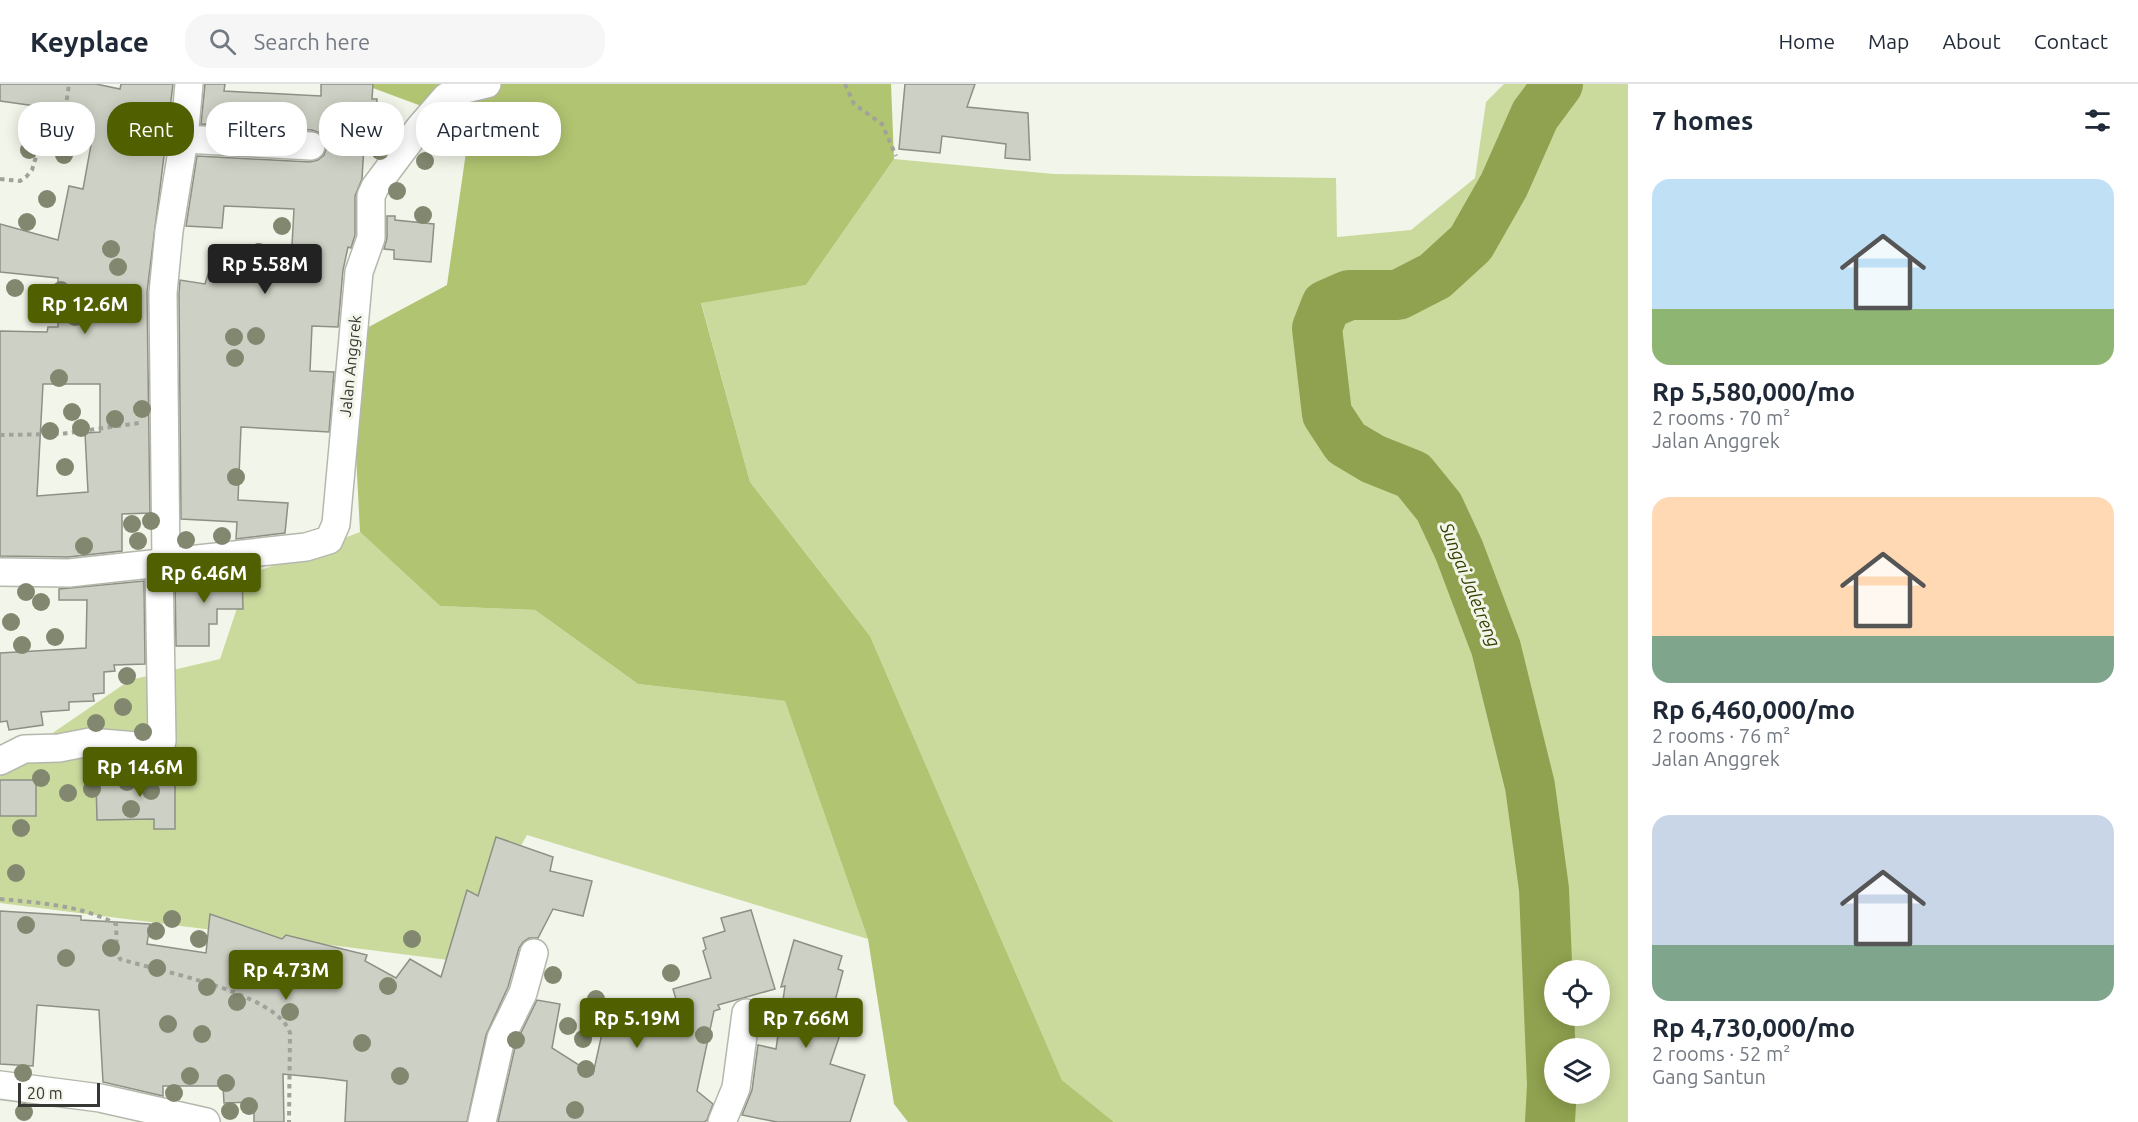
<!DOCTYPE html>
<html lang="en">
<head>
<meta charset="utf-8">
<style>
  :root { --surface:#fff; --page:#f6f6f7; --text:#1f2937; --muted:#747a83; --line:#e0e1e3; --accent:#505f00 }
  body { margin:0; font-family:Ubuntu,sans-serif; background:var(--page); color:var(--text); height:100vh; display:flex; flex-direction:column; font-size:22px; white-space:nowrap }
  * { box-sizing:border-box; margin:0 }
  p { font-size:20px; color:var(--muted) }
  .icon { flex:none; width:33px; height:33px; fill:none; stroke:currentColor; stroke-width:2; stroke-linecap:round; stroke-linejoin:round }
  .map { position:relative; flex:1; overflow:hidden }
  .sheet { display:flex; flex-direction:column; background:var(--surface); width:510px }
  .sheet>* { flex:none }
  .guide { position:absolute; left:18px; top:18px; width:570px; height:54px; display:flex; gap:12px }
  .buttons { position:absolute; left:1544px; top:876px; display:grid; gap:12px }
  .buttons a { display:grid; place-items:center; width:66px; height:66px; border-radius:50%; background:var(--surface); box-shadow:0 3px 15px #0003; font-size:30px }
  .scale { position:absolute; left:18px; bottom:15px; width:82px; box-sizing:border-box; padding-left:6px; border:3px solid #373833; border-top:0; font-size:16px; line-height:21px; white-space:nowrap; color:#373833; -webkit-text-stroke:4px #f2f5e9; paint-order:stroke }
  .price { position:absolute; translate:-50% -51px; padding:0 14px; border-radius:6px; background:var(--accent); color:#fff; font-size:20px; line-height:39px; filter:drop-shadow(0 2px 3px #0008) }
  .price::after { content:''; position:absolute; left:50%; top:36px; width:18px; height:14px; margin-left:-9px; background:inherit; clip-path:polygon(0 0,100% 0,50% 100%) }
  .price.current { background:#222; color:#fff }
  ul { padding:0; list-style:none }
  li { display:grid; align-content:center; gap:12px; height:318px; padding:0 24px }
  li span { display:grid; place-items:center; height:186px; border-radius:18px; color:#555 }
  li>.icon { margin-inline-start:auto }
  span .icon { width:108px; height:108px; fill:#fffc; stroke-width:1 }
  li b { font-size:26px }
  h2 { display:flex; justify-content:space-between; align-items:center; height:72px; padding:0 24px; font-size:26px }
  .pill { padding:0 21px; border-radius:24px; background:var(--surface); box-shadow:0 3px 15px #0003; font-size:21px; line-height:54px }
  .pill.current { background:var(--accent); color:#fff }
  header { display:flex; align-items:center; gap:36px; box-sizing:border-box; height:84px; padding:0 30px; background:var(--surface); border-bottom:2px solid var(--line) }
  header strong { font-size:28px }
  nav { display:flex; gap:33px; margin-inline-start:auto; font-size:21px }
  .search { width:420px; height:54px; background:var(--page); display:flex; align-items:center; gap:15px; box-sizing:border-box; padding:0 21px; border-radius:24px; color:var(--muted); font-size:22px }
  main { display:flex; flex:1; min-height:0 }
  .map>svg:first-child { display:block }
</style>
</head>
<body>
<header>
<strong>Keyplace</strong>
<div class="search"><svg class="icon" aria-label="search" viewBox="0 0 24 24"><circle cx="10" cy="10" r="6"/><path d="M15 15l6 6"/></svg>Search here</div>
<nav><a>Home</a><a>Map</a><a>About</a><a>Contact</a></nav>
</header>
<main>
<div class="map">
<svg width="1628" height="1038" viewBox="0 0 1628 1038">
  <rect width="100%" height="100%" fill="#f2f5e9"/>
  <g fill="#cada9d" fill-rule="evenodd">
    <path d="M1504,0h124v1038h-514l-52,-42 -192,-444 -120,-154 -49,-180 105,-17 88,-126 160,15 282,4 1,59 74,-7 64,-52 11,-76zM1554,886h45v46h-45zM1554,964h45v46h-45z"/>
    <polygon points="360,448 440,522 535,526 638,600 785,617 868,855 527,751 456,877 0,819 0,685 130,596 220,575 248,491"/>
  </g>
  <polygon fill="#b1c471" points="362,0 891,0 894,75 806,201 701,219 750,398 870,552 1062,996 1114,1038 908,1038 894,1020 868,855 785,617 638,600 535,526 440,522 360,448 350,253 447,201 470,40"/>
  <g fill="none" stroke-linecap="round" stroke-linejoin="round">
    <polyline stroke="#90a24f" stroke-width="50" points="1550,1038 1552,1001 1544,805 1530,702 1496,564 1459,466 1439,423 1413,391 1373,375 1346,359 1327,330 1317,244 1326,221 1349,211 1398,211 1435,192 1471,159 1504,101 1535,31 1558,0"/>
  </g>
  <g fill="#cdd0c4" stroke="#8d9085" stroke-width="1.5" fill-rule="evenodd">
    <path d="M0,0h96l24,5 1,-5h52l-26,208 3,221 -28,1v37l-54,6 -68,-1v-225l47,1 1,-5h10v-49l-58,-6v-48l58,16 11,-54 14,3 10,-55 -26,-6 4,-17 -71,-10zM43,300h57v48l-15,1 3,59 -51,4z"/>
    <polygon points="205,0 225,0 224,7 321,12 321,0 373,0 372,15 377,15 375,44 365,44 362,95 355,112 355,151 351,164 348,163 343,186 338,243 312,242 310,287 334,288 329,348 241,343 238,416 288,419 285,449 236,455 237,438 181,435 179,210 180,196 205,200 209,187 226,190 228,177 291,179 294,125 224,122 222,144 186,142 197,72 310,78 318,76 324,71 327,62 325,55 320,49 312,46 201,40"/>
    <polygon points="905,0 975,0 967,23 1028,29 1030,76 1005,74 1006,60 942,52 940,69 899,65"/>
    <polygon points="387,132 395,132 395,136 434,140 431,178 394,175 394,166 384,165 387,154"/>
    <polygon points="242,486 243,525 217,525 217,540 209,540 209,562 176,562 175,493"/>
    <polygon points="144,497 145,580 114,581 115,587 104,588 104,609 93,610 94,617 69,618 69,626 41,628 43,641 9,646 7,637 0,638 0,569 86,564 87,516 59,516 59,505"/>
    <polygon points="170,676 175,676 175,745 154,745 154,735 97,736 96,697 154,696 154,679 165,679"/>
    <rect x="0" y="696" width="36" height="36"/>
    <polygon points="496,753 553,773 550,787 592,797 583,832 553,825 538,854 529,854 523,858 519,864 508,903 486,951 467,1038 345,1038 347,997 324,994 283,990 284,1038 254,1038 254,1018 224,1019 223,1002 163,1002 163,1012 103,998 99,926 37,921 33,982 0,980 0,827 81,832 81,836 150,840 147,860 206,869 210,830 282,855 286,851 367,871 365,877 396,894 410,875 441,893 467,806 478,812"/>
    <polygon points="751,826 775,905 718,921 720,925 714,927 697,1007 713,1020 707,1036 704,1038 498,1038 516,959 537,916 560,920 552,964 593,990 605,936 629,942 631,932 684,943 673,905 711,894 703,867 706,865 703,854 725,847 721,834"/>
    <polygon points="794,856 842,872 838,885 843,887 832,928 847,930 830,980 865,991 850,1038 777,1038 742,1031 752,1006 758,961 776,965 785,902 781,903"/>
  </g>
  <g fill="none" stroke-linecap="round" stroke-linejoin="round">
    <defs>
      <g id="minor">
        <polyline points="184,55 311,62"/>
        <polyline points="166,478 163,209 169,147 184,55 189,0"/>
        <polyline points="0,488 69,489 306,463 329,456 336,440 359,188 371,154 371,112 375,103 420,43 446,13 458,7 487,0"/>
        <polyline points="0,677 24,665 59,664 90,658 160,664 162,657 159,479"/>
        <polyline points="0,1001 100,1014 206,1038"/>
        <polyline points="482,1038 501,954 523,909 534,869"/>
        <polyline points="722,1038 736,1004 746,929"/>
      </g>
    </defs>
    <use href="#minor" stroke="#b4b8ac" stroke-width="30"/>
    <g stroke="#a1a39a" stroke-width="4" stroke-dasharray="4.5 4.5" stroke-linecap="butt">
      <polyline points="845,0 854,20 882,40 896,72"/>
      <polyline points="334,50 380,53"/>
      <polyline points="0,95 20,97 26,93 32,86 44,46 62,29 66,21 69,0"/>
      <polyline points="0,351 61,350 139,339"/>
      <path d="M0,815c39,4 81,6 116,25l1,28 3,7c38,12 158,34 170,74l-1,89"/>
    </g>
    <use href="#minor" stroke="#fff" stroke-width="27"/>
  </g>
  <g fill="#82886f">
    <circle cx="58" cy="54" r="9"/>
    <circle cx="29" cy="66" r="9"/>
    <circle cx="380" cy="67" r="9"/>
    <circle cx="64" cy="71" r="9"/>
    <circle cx="425" cy="77" r="9"/>
    <circle cx="397" cy="107" r="9"/>
    <circle cx="47" cy="115" r="9"/>
    <circle cx="423" cy="131" r="9"/>
    <circle cx="27" cy="138" r="9"/>
    <circle cx="282" cy="142" r="9"/>
    <circle cx="111" cy="165" r="9"/>
    <circle cx="259" cy="168" r="9"/>
    <circle cx="118" cy="183" r="9"/>
    <circle cx="15" cy="204" r="9"/>
    <circle cx="61" cy="206" r="9"/>
    <circle cx="95" cy="221" r="9"/>
    <circle cx="75" cy="233" r="9"/>
    <circle cx="256" cy="252" r="9"/>
    <circle cx="234" cy="253" r="9"/>
    <circle cx="235" cy="274" r="9"/>
    <circle cx="59" cy="294" r="9"/>
    <circle cx="142" cy="325" r="9"/>
    <circle cx="72" cy="328" r="9"/>
    <circle cx="115" cy="335" r="9"/>
    <circle cx="81" cy="344" r="9"/>
    <circle cx="50" cy="347" r="9"/>
    <circle cx="65" cy="383" r="9"/>
    <circle cx="236" cy="393" r="9"/>
    <circle cx="151" cy="437" r="9"/>
    <circle cx="132" cy="440" r="9"/>
    <circle cx="222" cy="452" r="9"/>
    <circle cx="186" cy="456" r="9"/>
    <circle cx="138" cy="457" r="9"/>
    <circle cx="84" cy="462" r="9"/>
    <circle cx="26" cy="508" r="9"/>
    <circle cx="41" cy="518" r="9"/>
    <circle cx="11" cy="538" r="9"/>
    <circle cx="55" cy="553" r="9"/>
    <circle cx="22" cy="561" r="9"/>
    <circle cx="127" cy="592" r="9"/>
    <circle cx="123" cy="623" r="9"/>
    <circle cx="96" cy="639" r="9"/>
    <circle cx="143" cy="648" r="9"/>
    <circle cx="41" cy="694" r="9"/>
    <circle cx="127" cy="698" r="9"/>
    <circle cx="92" cy="705" r="9"/>
    <circle cx="151" cy="707" r="9"/>
    <circle cx="68" cy="709" r="9"/>
    <circle cx="131" cy="725" r="9"/>
    <circle cx="21" cy="744" r="9"/>
    <circle cx="16" cy="789" r="9"/>
    <circle cx="172" cy="835" r="9"/>
    <circle cx="26" cy="841" r="9"/>
    <circle cx="156" cy="847" r="9"/>
    <circle cx="199" cy="855" r="9"/>
    <circle cx="412" cy="855" r="9"/>
    <circle cx="111" cy="864" r="9"/>
    <circle cx="66" cy="874" r="9"/>
    <circle cx="157" cy="884" r="9"/>
    <circle cx="671" cy="889" r="9"/>
    <circle cx="553" cy="891" r="9"/>
    <circle cx="388" cy="902" r="9"/>
    <circle cx="207" cy="903" r="9"/>
    <circle cx="596" cy="915" r="9"/>
    <circle cx="237" cy="918" r="9"/>
    <circle cx="653" cy="927" r="9"/>
    <circle cx="290" cy="928" r="9"/>
    <circle cx="621" cy="930" r="9"/>
    <circle cx="767" cy="935" r="9"/>
    <circle cx="168" cy="940" r="9"/>
    <circle cx="568" cy="942" r="9"/>
    <circle cx="202" cy="950" r="9"/>
    <circle cx="704" cy="951" r="9"/>
    <circle cx="583" cy="955" r="9"/>
    <circle cx="516" cy="956" r="9"/>
    <circle cx="362" cy="959" r="9"/>
    <circle cx="586" cy="985" r="9"/>
    <circle cx="23" cy="989" r="9"/>
    <circle cx="190" cy="992" r="9"/>
    <circle cx="400" cy="992" r="9"/>
    <circle cx="226" cy="999" r="9"/>
    <circle cx="174" cy="1009" r="9"/>
    <circle cx="249" cy="1022" r="9"/>
    <circle cx="575" cy="1026" r="9"/>
    <circle cx="230" cy="1027" r="9"/>
    <circle cx="24" cy="1028" r="9"/>
  </g>
  <g text-anchor="middle" stroke-width="6" stroke-linejoin="round" paint-order="stroke">
    <g font-size="16" fill="#373833" stroke="#f2f5e9">
      <text transform="translate(350 282) rotate(-84)" y="6">Jalan Anggrek</text>
    </g>
    <g font-size="18" font-style="italic" fill="#364100" stroke="#f2f5e9">
      <text transform="translate(1470 501) rotate(68)" y="6">Sungai Jaletreng</text>
    </g>
  </g>
</svg>
<div class="buttons">
<a><svg class="icon" aria-label="locate" viewBox="0 0 24 24"><circle cx="12" cy="12" r="6"/><path d="M12 2v4M12 18v4M2 12h4M18 12h4"/></svg></a>
<a><svg class="icon" aria-label="layers" viewBox="0 0 24 24"><path d="M12 4l9 5-9 5-9-5zM3 14l9 5 9-5"/></svg></a>
</div>
<div class="scale">20 m</div>
<b class="price current" style="left:265px;top:211px">Rp 5.58M</b>
<b class="price" style="left:85px;top:251px">Rp 12.6M</b>
<b class="price" style="left:204px;top:520px">Rp 6.46M</b>
<b class="price" style="left:140px;top:714px">Rp 14.6M</b>
<b class="price" style="left:286px;top:917px">Rp 4.73M</b>
<b class="price" style="left:637px;top:965px">Rp 5.19M</b>
<b class="price" style="left:806px;top:965px">Rp 7.66M</b>
<div class="guide">
<a class="pill">Buy</a>
<a class="pill current">Rent</a>
<a class="pill">Filters</a>
<a class="pill">New</a>
<a class="pill">Apartment</a>
</div>
</div>
<section class="sheet">
<h2>7 homes<svg class="icon" aria-label="filters" viewBox="0 0 24 24"><path d="M4 7h16M4 17h16"/><circle cx="9" cy="7" r="2"/><circle cx="15" cy="17" r="2"/></svg></h2>
<ul>
<li><span style="background:linear-gradient(#bfe0f5 70%,#8fb573 0)"><svg class="icon" aria-label="home" viewBox="0 0 24 24"><path d="M3 11l9-7 9 7M6 9v11h12V9"/></svg></span><div><b>Rp 5,580,000/mo</b><p>2 rooms · 70 m²</p><p>Jalan Anggrek</p></div></li>
<li><span style="background:linear-gradient(#ffd9b3 75%,#7fa58c 0)"><svg class="icon" aria-label="home" viewBox="0 0 24 24"><path d="M3 11l9-7 9 7M6 9v11h12V9"/></svg></span><div><b>Rp 6,460,000/mo</b><p>2 rooms · 76 m²</p><p>Jalan Anggrek</p></div></li>
<li><span style="background:linear-gradient(#c9d6e8 70%,#7fa58c 0)"><svg class="icon" aria-label="home" viewBox="0 0 24 24"><path d="M3 11l9-7 9 7M6 9v11h12V9"/></svg></span><div><b>Rp 4,730,000/mo</b><p>2 rooms · 52 m²</p><p>Gang Santun</p></div></li>
</ul>
</section>
</main>
</body>
</html>
